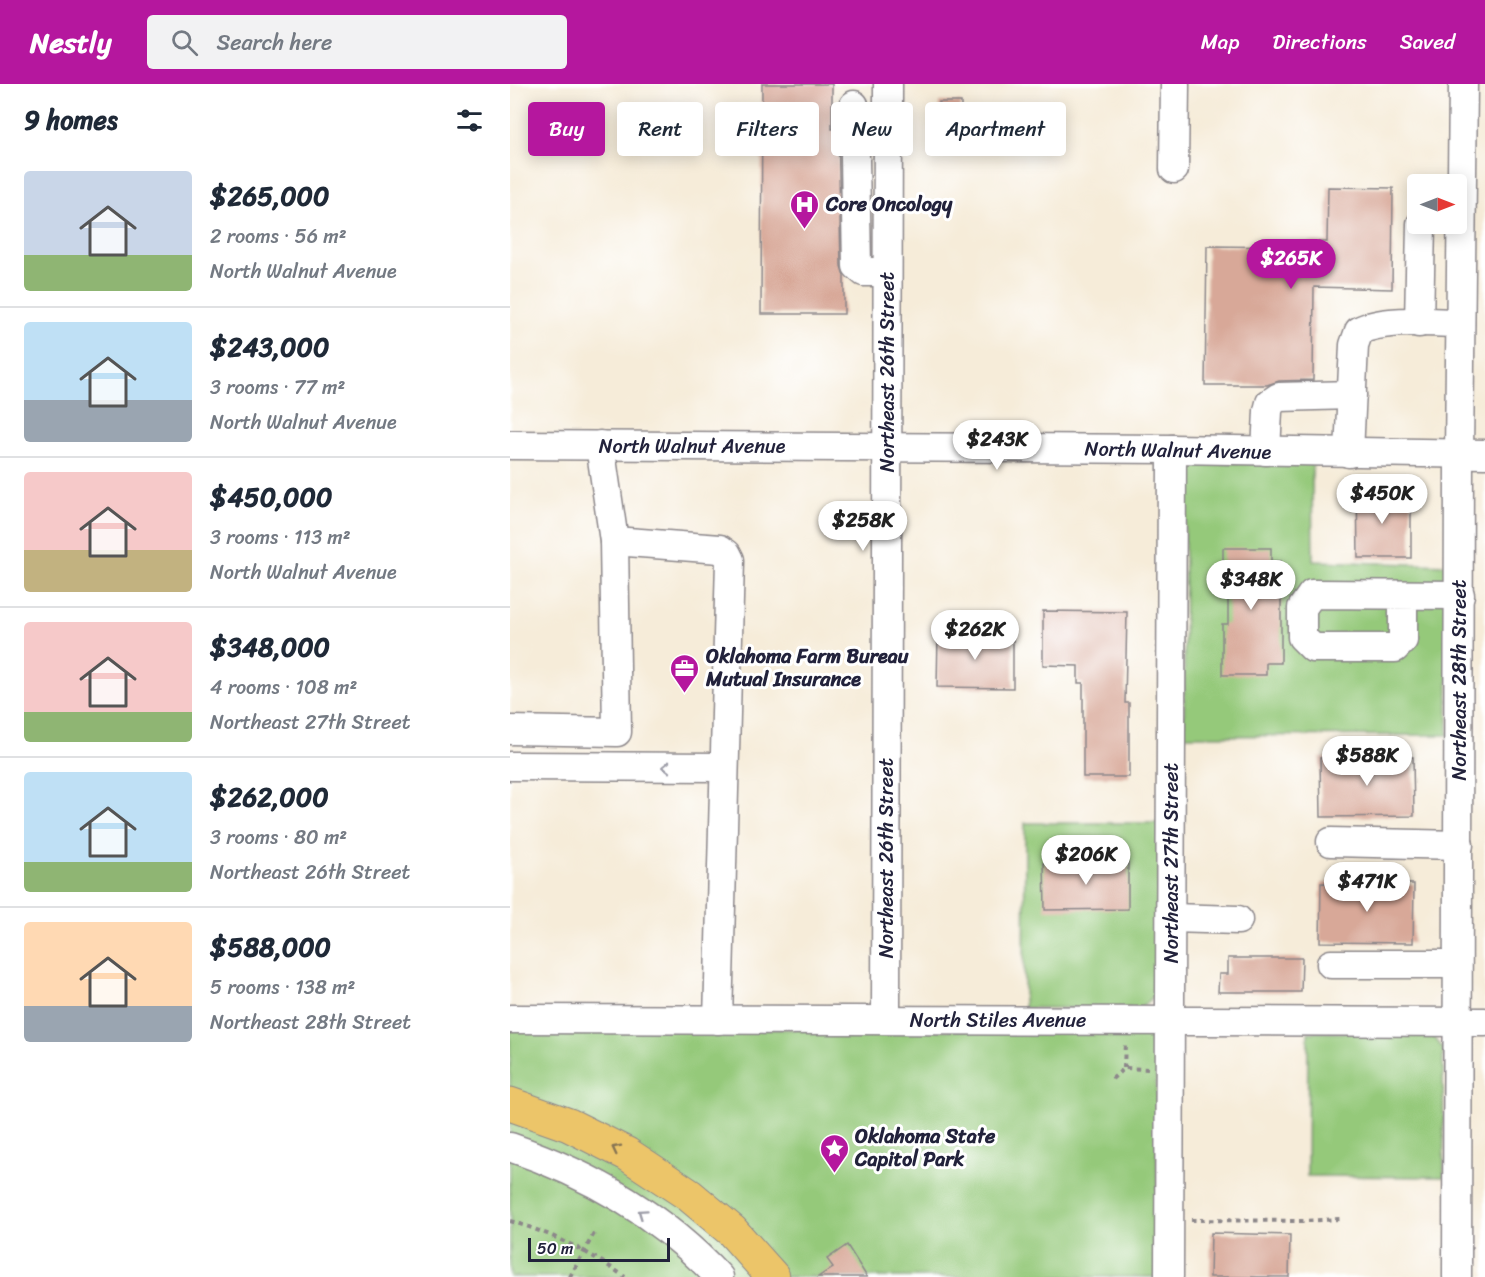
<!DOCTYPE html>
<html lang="en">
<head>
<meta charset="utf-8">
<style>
  :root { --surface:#fff; --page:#f2f2f3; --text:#1f2937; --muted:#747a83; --line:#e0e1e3; --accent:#b5179e }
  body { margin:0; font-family:Sriracha,sans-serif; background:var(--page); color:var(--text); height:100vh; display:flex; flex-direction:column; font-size:22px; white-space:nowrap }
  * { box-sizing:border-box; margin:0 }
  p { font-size:20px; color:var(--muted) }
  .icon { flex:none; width:33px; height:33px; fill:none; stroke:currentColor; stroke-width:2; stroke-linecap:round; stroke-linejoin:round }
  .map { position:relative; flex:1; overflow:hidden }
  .sheet { display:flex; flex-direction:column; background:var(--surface); width:510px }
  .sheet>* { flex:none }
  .banner { position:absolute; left:18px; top:18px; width:570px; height:54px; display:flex; gap:12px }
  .needle { width:39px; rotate:90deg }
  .fabs { position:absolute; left:897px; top:90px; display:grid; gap:12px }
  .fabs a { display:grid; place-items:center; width:60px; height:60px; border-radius:6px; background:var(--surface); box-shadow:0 3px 15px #0003; font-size:30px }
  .scale { position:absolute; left:18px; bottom:15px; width:142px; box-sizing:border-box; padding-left:6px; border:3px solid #22223b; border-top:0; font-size:16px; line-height:21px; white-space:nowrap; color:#22223b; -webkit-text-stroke:4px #fff; paint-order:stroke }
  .price { position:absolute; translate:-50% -51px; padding:0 14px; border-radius:21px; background:#fff; color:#222; font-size:20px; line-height:39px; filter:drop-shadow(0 2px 3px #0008) }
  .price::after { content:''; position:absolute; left:50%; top:36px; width:18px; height:14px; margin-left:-9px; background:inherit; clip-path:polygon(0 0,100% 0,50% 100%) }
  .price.active { background:var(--accent); color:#fff }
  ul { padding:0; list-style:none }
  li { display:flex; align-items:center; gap:18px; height:150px; padding:0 24px }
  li+li { border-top:2px solid var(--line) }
  li span { display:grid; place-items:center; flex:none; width:168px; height:120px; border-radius:6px; color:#555 }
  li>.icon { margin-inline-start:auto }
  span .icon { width:72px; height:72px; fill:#fffc; stroke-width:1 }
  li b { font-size:26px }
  h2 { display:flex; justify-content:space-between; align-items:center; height:72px; padding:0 24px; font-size:26px }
  .chip { padding:0 21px; border-radius:6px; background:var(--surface); box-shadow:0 3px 15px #0003; font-size:21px; line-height:54px }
  .chip.active { background:var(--accent); color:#fff }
  header { display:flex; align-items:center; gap:36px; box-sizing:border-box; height:84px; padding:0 30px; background:var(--accent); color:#fff }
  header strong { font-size:28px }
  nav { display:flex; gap:33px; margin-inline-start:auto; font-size:21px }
  .search { width:420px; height:54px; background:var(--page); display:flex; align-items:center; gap:15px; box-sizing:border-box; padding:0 21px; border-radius:6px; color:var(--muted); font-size:22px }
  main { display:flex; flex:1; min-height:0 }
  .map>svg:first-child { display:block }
</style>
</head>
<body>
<header>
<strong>Nestly</strong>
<div class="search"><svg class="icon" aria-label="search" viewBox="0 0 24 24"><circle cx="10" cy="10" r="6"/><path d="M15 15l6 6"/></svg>Search here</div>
<nav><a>Map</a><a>Directions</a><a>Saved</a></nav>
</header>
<main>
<section class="sheet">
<h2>9 homes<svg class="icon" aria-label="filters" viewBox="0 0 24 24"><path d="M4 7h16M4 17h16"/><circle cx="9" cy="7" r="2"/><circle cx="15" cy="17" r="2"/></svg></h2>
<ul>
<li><span style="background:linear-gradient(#c9d6e8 70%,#8fb573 0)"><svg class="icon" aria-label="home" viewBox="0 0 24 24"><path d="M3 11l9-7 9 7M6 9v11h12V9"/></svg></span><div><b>$265,000</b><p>2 rooms · 56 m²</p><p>North Walnut Avenue</p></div></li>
<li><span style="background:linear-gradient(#bfe0f5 65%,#9aa5b1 0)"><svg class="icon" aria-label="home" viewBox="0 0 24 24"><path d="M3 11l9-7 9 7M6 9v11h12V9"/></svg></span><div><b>$243,000</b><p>3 rooms · 77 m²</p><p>North Walnut Avenue</p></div></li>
<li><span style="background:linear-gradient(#f6c9c9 65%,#c2b280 0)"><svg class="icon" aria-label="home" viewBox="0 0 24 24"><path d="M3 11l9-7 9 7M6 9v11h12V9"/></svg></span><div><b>$450,000</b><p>3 rooms · 113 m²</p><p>North Walnut Avenue</p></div></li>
<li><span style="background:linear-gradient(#f6c9c9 75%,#8fb573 0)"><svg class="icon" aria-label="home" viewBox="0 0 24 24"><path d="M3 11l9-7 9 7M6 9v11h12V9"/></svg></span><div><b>$348,000</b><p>4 rooms · 108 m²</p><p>Northeast 27th Street</p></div></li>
<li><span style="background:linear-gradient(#bfe0f5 75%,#8fb573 0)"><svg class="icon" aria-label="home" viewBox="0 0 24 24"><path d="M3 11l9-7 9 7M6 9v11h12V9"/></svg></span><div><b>$262,000</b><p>3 rooms · 80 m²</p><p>Northeast 26th Street</p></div></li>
<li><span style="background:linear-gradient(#ffd9b3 70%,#9aa5b1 0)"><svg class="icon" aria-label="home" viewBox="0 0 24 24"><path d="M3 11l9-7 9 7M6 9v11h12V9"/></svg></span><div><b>$588,000</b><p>5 rooms · 138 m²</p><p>Northeast 28th Street</p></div></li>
</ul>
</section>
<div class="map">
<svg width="975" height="1193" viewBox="0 0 975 1193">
  <rect width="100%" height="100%" fill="#fff"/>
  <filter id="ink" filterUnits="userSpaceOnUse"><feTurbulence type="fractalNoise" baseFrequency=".0167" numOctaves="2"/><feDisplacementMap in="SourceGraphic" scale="12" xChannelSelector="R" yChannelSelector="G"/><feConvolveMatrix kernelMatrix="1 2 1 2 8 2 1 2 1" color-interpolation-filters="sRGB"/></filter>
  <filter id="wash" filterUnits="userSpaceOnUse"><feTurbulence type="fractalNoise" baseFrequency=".008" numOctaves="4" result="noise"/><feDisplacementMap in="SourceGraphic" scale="24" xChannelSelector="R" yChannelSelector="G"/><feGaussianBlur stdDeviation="1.35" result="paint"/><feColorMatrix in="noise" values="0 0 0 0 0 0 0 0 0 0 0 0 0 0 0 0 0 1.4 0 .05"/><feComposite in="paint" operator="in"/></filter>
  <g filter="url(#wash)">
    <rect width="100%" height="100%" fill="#f6ecd9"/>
    <g fill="#95c97a" stroke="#5c765a" stroke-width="1.5">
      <polygon points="803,378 802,389 803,477 938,481 938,651 674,652 675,392 686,381 697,379"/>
      <polygon points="515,739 650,739 647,909 631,924 514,924"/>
      <polygon points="0,944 632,947 641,952 646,959 648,1193 0,1193"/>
      <polygon points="798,948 922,950 933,965 934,1093 797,1092"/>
    </g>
    <g id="blocks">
      <g fill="#d8a898">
        <polygon points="252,0 322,0 322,45 328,45 331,182 334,192 334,230 251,230"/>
        <polygon points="429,18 451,18 451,62 430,62"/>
        <polygon points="818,103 883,104 882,205 804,203 803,296 769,297 757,301 695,301 697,162 790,163 790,158 817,158"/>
        <polygon points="847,396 867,396 867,417 901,417 901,474 848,474"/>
        <polygon points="713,464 761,464 761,477 771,477 771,579 756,579 756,591 712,591 712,540 718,540 718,508 713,508"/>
        <polygon points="533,527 617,528 615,619 619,619 619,693 573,693 573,599 568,599 568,582 533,581"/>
        <polygon points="428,549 503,551 503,604 427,603"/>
        <polygon points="903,673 904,732 811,733 810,674"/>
        <polygon points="618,778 618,825 535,826 534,779"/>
        <polygon points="811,799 904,800 903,859 810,858"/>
        <polygon points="718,874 792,874 791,908 708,908 709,890 718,890"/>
        <polygon points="701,1149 780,1151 779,1193 700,1193"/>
        <polygon points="337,1161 357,1193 308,1193 323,1183 317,1175"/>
      </g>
    </g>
  </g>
  <g filter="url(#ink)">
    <use href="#blocks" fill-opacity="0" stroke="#8c878a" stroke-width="1.5"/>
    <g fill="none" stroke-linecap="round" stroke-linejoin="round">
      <defs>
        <g id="minor">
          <polyline points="344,21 347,182 354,188 377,188"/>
          <polyline points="664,85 665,0"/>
          <polyline points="909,239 911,140"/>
          <polyline points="0,361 662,365 975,370"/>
          <polyline points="756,367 758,327 760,319 769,313 842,311"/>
          <path d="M839,369l5,-108 5,-14c24,-13 73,-8 101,-8"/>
          <polyline points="104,457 210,465 217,470 220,476 208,936"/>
          <polyline points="893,511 893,556 885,564 803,564 792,553 792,524 802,510 950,511"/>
          <polyline points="0,646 107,648 104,457 90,361"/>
          <polyline points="0,682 214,683"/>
          <polyline points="821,758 949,761"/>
          <polyline points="661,834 728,836"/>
          <polyline points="821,880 947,880"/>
          <polyline points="0,935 975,938"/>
          <polyline points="376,935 378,0"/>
          <path d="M0,1063c79,27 152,69 209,130"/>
          <polyline points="659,1193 662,365"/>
          <polyline points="947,1193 949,370 953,0"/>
        </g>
        <polyline id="major" points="0,1020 59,1041 117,1070 179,1111 222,1147 263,1193"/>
      </defs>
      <use href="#minor" stroke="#8c878a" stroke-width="31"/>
      <use href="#major" stroke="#8c878a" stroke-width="35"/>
      <g stroke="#8c878a" stroke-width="4" stroke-dasharray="4.5 4.5" stroke-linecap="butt">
        <polyline points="614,984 615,959"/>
        <polyline points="602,995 614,984 638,985"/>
        <polyline points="681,1136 793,1137 830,1135"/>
        <path d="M0,1137c41,12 80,31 115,56"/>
        <polyline points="60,1193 86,1146"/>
      </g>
      <use href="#minor" stroke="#fff" stroke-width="28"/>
      <use href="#major" stroke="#ecc569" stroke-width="33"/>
    </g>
    <defs><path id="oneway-chevron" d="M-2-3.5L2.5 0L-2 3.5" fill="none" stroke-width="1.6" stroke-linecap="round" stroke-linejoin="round" transform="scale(1.5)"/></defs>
    <g stroke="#9c9ca7">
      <use href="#oneway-chevron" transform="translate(156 683) rotate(180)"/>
      <use href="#oneway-chevron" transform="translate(132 1129) rotate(-145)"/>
    </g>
    <use stroke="#877452" href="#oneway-chevron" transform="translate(106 1065) rotate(-153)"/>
  </g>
  <defs>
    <symbol id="hospital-pin" viewBox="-11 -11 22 30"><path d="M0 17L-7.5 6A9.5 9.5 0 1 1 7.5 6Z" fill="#b5179e" stroke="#fff"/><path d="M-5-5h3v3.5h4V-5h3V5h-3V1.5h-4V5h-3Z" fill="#fff"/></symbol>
    <symbol id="office-pin" viewBox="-11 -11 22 30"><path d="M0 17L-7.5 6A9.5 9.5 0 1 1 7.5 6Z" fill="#b5179e" stroke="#fff"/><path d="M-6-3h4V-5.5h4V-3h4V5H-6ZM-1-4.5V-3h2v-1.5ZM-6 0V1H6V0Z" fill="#fff"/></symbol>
    <symbol id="sight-pin" viewBox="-11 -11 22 30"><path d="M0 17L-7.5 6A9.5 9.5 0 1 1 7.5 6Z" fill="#b5179e" stroke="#fff"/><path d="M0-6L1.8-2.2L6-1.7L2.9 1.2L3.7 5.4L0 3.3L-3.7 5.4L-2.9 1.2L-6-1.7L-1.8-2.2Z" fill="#fff"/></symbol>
  </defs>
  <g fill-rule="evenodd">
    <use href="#hospital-pin" x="278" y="104" width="33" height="45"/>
    <use href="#office-pin" x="158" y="568" width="33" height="45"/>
    <use href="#sight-pin" x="308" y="1048" width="33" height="45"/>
  </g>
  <g text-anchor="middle" stroke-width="6" stroke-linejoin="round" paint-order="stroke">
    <g font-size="20" font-weight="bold" fill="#22223b" stroke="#fff" text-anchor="start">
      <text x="316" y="127">Core Oncology</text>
      <text x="196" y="579">Oklahoma Farm Bureau<tspan x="196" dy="23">Mutual Insurance</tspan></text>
      <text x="345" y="1059">Oklahoma State<tspan x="345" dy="23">Capitol Park</tspan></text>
    </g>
    <g font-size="20" fill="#22223b" stroke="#fff">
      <text transform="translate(377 288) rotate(-90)" y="7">Northeast 26th Street</text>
      <text x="182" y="369">North Walnut Avenue</text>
      <text transform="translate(668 366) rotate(1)" y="7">North Walnut Avenue</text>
      <text transform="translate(949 596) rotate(-90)" y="7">Northeast 28th Street</text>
      <text transform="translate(376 774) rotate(-90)" y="7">Northeast 26th Street</text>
      <text transform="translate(661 779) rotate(-90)" y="7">Northeast 27th Street</text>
      <text x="488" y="943">North Stiles Avenue</text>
    </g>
  </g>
</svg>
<div class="fabs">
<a><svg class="needle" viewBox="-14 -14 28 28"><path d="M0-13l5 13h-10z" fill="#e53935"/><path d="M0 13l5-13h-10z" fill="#747a83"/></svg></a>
</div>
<div class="scale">50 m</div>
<b class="price active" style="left:781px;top:206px">$265K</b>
<b class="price" style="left:487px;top:387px">$243K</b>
<b class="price" style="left:872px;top:441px">$450K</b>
<b class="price" style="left:353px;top:468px">$258K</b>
<b class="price" style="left:741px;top:527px">$348K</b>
<b class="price" style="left:465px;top:577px">$262K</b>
<b class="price" style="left:857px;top:703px">$588K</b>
<b class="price" style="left:576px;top:802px">$206K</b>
<b class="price" style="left:857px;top:829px">$471K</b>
<div class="banner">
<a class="chip active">Buy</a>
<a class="chip">Rent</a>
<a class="chip">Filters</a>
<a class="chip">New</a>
<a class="chip">Apartment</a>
</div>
</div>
</main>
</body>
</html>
